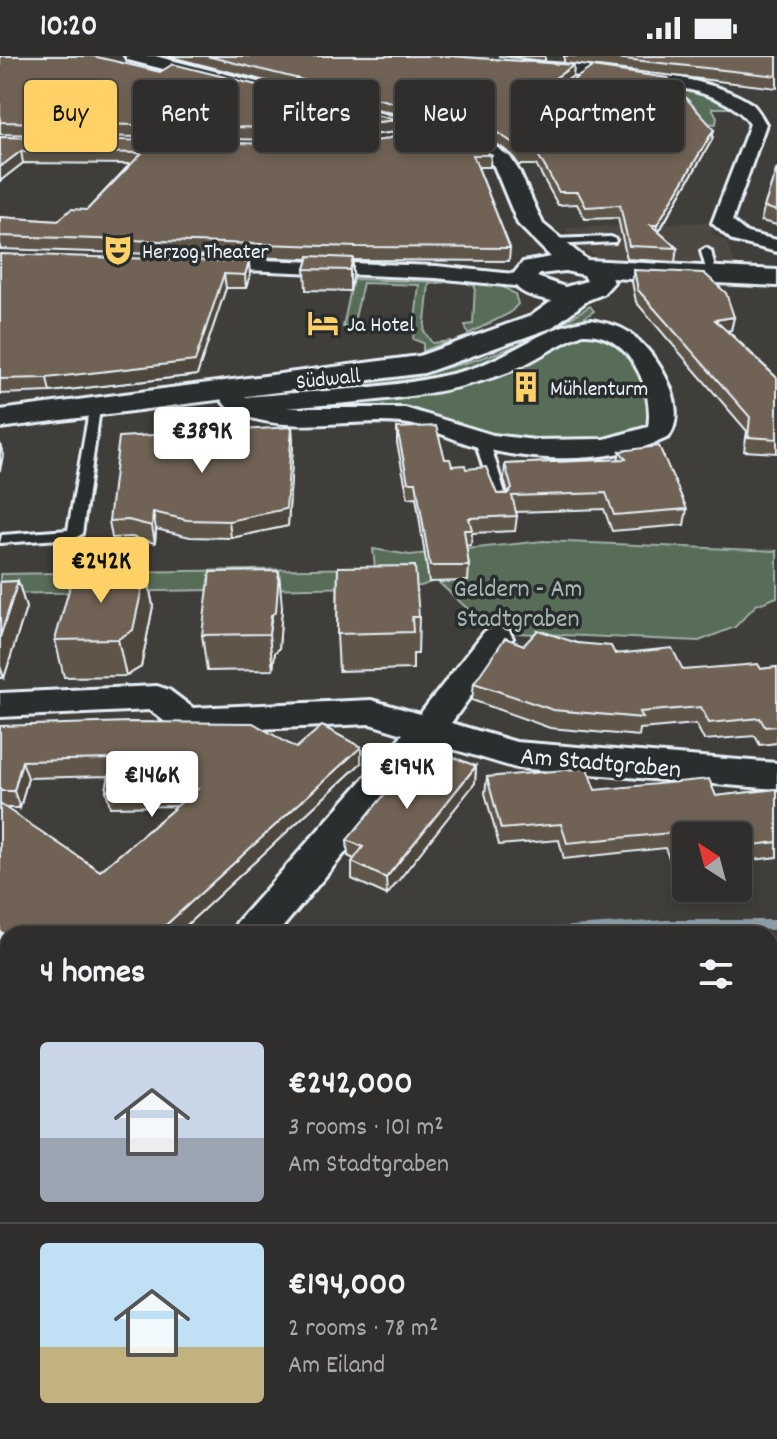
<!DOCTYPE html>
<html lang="en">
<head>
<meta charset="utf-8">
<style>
  :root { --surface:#2f2e2c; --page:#3b3a38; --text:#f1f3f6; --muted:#a7a8a9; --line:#4a4a48; --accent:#ffd166 }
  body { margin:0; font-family:Dekko,sans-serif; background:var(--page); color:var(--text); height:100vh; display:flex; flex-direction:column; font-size:30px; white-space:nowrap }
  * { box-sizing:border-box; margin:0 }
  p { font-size:26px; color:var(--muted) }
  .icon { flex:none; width:44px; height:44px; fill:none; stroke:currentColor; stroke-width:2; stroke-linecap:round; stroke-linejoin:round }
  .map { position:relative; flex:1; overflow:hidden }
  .side { position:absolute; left:0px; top:870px; width:778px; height:514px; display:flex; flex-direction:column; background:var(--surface); border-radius:24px 24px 0 0; box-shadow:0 4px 12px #0003,0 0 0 2px var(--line) }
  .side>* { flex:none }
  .hud { position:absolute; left:24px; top:24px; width:730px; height:72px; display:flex; gap:16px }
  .needle { width:52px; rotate:324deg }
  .fabs { position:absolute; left:672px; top:766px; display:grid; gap:16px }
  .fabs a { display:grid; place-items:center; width:80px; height:80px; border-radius:8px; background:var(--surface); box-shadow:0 4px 12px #0003,0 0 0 2px var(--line); font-size:40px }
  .price { position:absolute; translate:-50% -68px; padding:0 18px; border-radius:8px; background:#fff; color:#222; font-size:26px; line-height:52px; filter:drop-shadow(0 2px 4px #0008) }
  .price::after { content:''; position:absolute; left:50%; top:48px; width:24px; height:18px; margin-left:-12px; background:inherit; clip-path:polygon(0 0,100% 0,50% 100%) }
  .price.on { background:var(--accent); color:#111 }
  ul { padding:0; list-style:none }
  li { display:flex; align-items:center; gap:24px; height:200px; padding:0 40px }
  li+li { border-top:2px solid var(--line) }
  li span { display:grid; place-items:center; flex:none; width:224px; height:160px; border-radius:8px; color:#555 }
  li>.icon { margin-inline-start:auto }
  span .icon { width:96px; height:96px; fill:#fffc; stroke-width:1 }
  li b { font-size:34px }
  h2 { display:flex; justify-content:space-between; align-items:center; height:96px; padding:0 40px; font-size:34px }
  .tag { padding:0 28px; border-radius:8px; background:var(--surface); box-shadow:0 4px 12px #0003,0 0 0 2px var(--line); font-size:28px; line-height:72px }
  .tag.on { background:var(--accent); color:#111 }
  .status { display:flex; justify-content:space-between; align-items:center; height:56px; padding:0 40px; background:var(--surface); direction:ltr }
  .status svg { height:22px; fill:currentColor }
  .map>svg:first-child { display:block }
</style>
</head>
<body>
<div class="status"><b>10:20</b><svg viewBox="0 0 49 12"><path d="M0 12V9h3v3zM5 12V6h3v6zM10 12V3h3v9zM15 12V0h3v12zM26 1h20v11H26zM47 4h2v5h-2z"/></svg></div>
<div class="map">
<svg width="777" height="1383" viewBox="0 0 777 1383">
  <rect width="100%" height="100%" fill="#3f3e3a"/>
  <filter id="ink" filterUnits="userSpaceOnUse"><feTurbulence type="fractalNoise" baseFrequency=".0125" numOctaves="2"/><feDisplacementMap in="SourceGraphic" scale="16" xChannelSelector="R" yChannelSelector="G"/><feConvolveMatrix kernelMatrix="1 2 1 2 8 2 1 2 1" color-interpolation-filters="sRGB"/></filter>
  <g filter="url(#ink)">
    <polygon fill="#4d4942" points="711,166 712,179 726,185 735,208 599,202 577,190 565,172"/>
    <g fill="#586d58" stroke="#a0afa8" stroke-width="2">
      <polygon points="682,33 713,40 737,52 712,52 717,61 716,68 702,67 663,42"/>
      <polygon points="353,223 447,226 429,228 424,275 432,287 451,285 423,295 423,287 413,283 419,229 363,227 353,271 343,271"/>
      <polygon points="467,227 501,230 515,238 518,248 510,257 468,278 465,269 473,268 475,230"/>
      <path d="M590,250l4,5c-24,18 -92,54 -121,62 -68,19 -144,18 -214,24l-3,-3c120,-12 230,-18 334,-88z"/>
      <path d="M583,277c26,0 53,20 64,43 6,13 4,36 5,50l-30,13 -109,3 -77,-24 -137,-6 -25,-7 130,-13z"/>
      <polygon points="543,485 777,495 777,541 756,549 735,571 699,585 493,576 436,524 421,530 0,538 0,518 375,512 373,493 410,499"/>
    </g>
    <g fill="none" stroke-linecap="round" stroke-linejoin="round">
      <g fill="#8c9da8" fill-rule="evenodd">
        <polygon points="666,864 777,864 777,874 666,874 606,878 518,878 519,874 524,873"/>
        <polygon points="174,1376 195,1376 191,1383 170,1383"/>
      </g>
      <defs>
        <g id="lane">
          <polygon points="611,181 616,184 615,186 550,189 545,186 550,183"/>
          <polygon points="706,192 711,195 717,222 708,220 701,195"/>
          <polygon points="90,350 100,353 82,478 75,482 0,487 2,479 68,474"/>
          <polygon points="482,380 489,384 508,447 506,450 496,450 494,447 475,384"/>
        </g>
        <g id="street">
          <path d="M523,6c59,4 182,8 229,42 6,5 10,14 14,20l-34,97 15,12 30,7v12l-44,-11 -21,-18 38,-99c-33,-52 -176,-43 -232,-55v-6z"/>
          <polygon points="202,202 436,210 525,219 536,225 525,231 436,222 195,212 192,208 195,204"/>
          <path d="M592,264c13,3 25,5 36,12 27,18 63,73 41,105 -56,27 -132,26 -191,10 -26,-7 -50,-21 -76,-24 -56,-5 -116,13 -169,-12 -8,-3 -14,-16 -19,-23l3,-5h18l11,14c73,-7 150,-7 221,-27 43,-12 80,-47 125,-50zM583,278c45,-3 72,55 65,93l-43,12 -70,1 -42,-5 -88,-27h-120c72,-6 146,-9 215,-33 30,-10 54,-30 83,-41z"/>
          <polygon points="497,572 509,575 513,582 451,667 516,686 777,707 777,733 516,712 436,688 277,878 231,878 237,866 403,678 370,668 186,676 174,673 150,654 0,661 0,637 157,630 169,634 193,652 371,644 420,658 485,575"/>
          <polygon points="0,926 8,929 8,971 0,968"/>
          <polygon points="770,1115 777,1117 777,1167 770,1165"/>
          <polygon points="8,1140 8,1197 0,1201 0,1143"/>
          <polygon points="551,1376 609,1376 610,1383 552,1383"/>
        </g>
        <path id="secondary" d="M125,0h30l331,84 24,17 9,14 24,53 44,36 190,10v16l-166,-8 3,4 -11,12 -15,6 -37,28 -127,45 -424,55v-18l419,-54 112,-40 21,-15c-17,-4 -35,-6 -41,-24l12,-15 28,-5 -33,-33 -24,-58 -22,-18 -344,-88zM565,215l19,4 3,6 -22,6 -28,-10 3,-3z"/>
      </defs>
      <use href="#lane" stroke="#e8f1f8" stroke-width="6"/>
      <use href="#street" stroke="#e8f1f8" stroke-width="6"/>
      <use href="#secondary" stroke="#e8f1f8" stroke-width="6"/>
      <use href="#lane" fill="#2a2d2e" fill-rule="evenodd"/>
      <use href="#street" fill="#2a2d2e" fill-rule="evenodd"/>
      <use href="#secondary" fill="#2a2d2e" fill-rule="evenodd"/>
    </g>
    <g fill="#5f5649" stroke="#e8f1f8" stroke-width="2" fill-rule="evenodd">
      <polygon points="0,0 160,16 396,64 396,76 319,85 0,78"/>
      <polygon points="167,0 449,0 574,9 573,20 544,40 714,73 712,84 659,176 677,192 675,206 627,203 618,162 585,163 577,148 558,149 536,109 519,109 512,99 487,81"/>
      <polygon points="498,0 545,0 545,5"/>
      <polygon points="564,0 777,0 777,32 564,7"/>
      <polygon points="0,81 491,99 490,111 478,111 510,192 509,205 353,204 353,222 350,235 306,234 305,213 308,203 0,193 0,161 58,165 87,154 130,108 23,107 0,125"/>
      <polygon points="777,112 777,169 761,165 764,151"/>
      <polygon points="0,198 250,219 246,232 226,232 197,319 50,336 0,338"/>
      <polygon points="634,214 734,261 731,274 727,274 777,322 777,397 744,395 747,375 636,246 632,226"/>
      <polygon points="292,371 293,388 288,470 231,482 190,481 156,473 155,487 131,481 112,482 109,465"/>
      <polygon points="397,372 445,403 452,410 466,413 497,438 508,437 504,423 505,408 618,404 620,395 687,453 684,469 612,475 604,453 516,456 517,460 515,475 472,477 471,489 466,490 469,510 468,525 429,526 416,441 408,442 397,387"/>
      <polygon points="338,511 419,561 418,598 413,598 413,613 339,615 337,578"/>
      <polygon points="146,514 153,550 141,611 126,620 64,621 55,584"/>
      <polygon points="18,525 26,552 4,622 0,622 0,526"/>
      <polygon points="282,551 279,593 275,596 273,614 207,615 202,579"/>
      <polygon points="577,587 683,614 761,613 777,611 777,687 760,689 755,680 704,684 696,668 640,673 639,680 550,672 472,644 474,627 524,589"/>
      <path d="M0,670l296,22 65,15 -184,171h-169v14l-3,2 -5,-4zM109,720l-3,14 4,17 67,-1 -77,65 -95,-63h15l8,-30z"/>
      <polygon points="476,710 475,727 387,839 352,823 352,806 354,803 348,800 347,784 424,715"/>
      <polygon points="487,721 595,734 716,740 777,733 777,801 738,806 738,780 686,780 686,813 674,814 665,792 564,803 559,784 499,789 485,737"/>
      <polygon points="0,968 8,974 8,1072 0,1065"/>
      <polygon points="770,984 777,985 777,1062 770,1062"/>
      <rect x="770" y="1212" width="7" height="96"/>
    </g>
    <g fill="#4e463c" stroke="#e8f1f8" stroke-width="2">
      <polygon points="574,9 573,20 541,42 542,31"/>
      <polygon points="396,64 396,76 319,85 318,73"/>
      <polygon points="714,73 712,84 655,182 657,169"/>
      <polygon points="21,95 23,107 0,125 0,111"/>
      <polygon points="353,202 353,222 350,235 350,214"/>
      <polygon points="249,206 250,219 246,232 245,219"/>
      <polygon points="224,218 226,232 197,319 50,336 47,322"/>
      <polygon points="734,261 731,274 713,277 715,264"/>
      <polygon points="292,371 293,388 288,470 231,482 229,465"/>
      <polygon points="0,387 3,399 0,415"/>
      <polygon points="153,456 156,473 155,487 152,470"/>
      <polygon points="146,514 153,550 141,611 126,620 118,583"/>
      <polygon points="279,515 282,551 279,593 275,596 273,614 269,578"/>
      <polygon points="18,525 26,552 4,622 0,610 0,581"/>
      <polygon points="361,691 361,707 177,878 156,878"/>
      <polygon points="22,705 28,722 20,752 14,735"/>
      <polygon points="476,710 475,727 387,839 386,822"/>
      <polygon points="1,876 7,892 5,894 0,881"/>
      <polygon points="34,1376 42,1376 42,1383 30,1383"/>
    </g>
    <g fill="#6f6455" stroke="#e8f1f8" stroke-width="2">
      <polygon points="0,0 93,0 160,16 173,8 396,64 318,73 0,66"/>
      <polygon points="207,0 449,0 574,9 542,31 544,40 552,39 592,11 668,22 714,73 657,169 651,169 677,192 629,190 620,149 586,151 578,136 559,136 537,97 520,97 513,87 487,70"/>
      <polygon points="597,0 777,0 777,20"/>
      <polygon points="419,70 471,83 491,99 473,99 510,192 357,191 0,180 0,161 58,165 71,153 87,154 142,97 21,95 0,111 0,81 319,89 382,84 415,75"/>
      <polygon points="777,112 777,155 764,151"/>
      <polygon points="0,198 249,206 245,219 224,218 195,305 47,322 0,323"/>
      <polygon points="309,200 353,202 350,214 305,213"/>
      <polygon points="634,214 704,217 726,237 734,261 715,264 777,322 777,383 748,381 750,361 638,234"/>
      <polygon points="436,370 445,403 450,403 452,410 465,409 466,413 486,411 497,438 507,438 512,433 505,408 626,403 620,395 659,390 687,453 614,459 606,437 512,440 517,460 469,462 472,474 464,474 469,510 430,510 416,426 408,426 397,372"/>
      <polygon points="292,371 286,453 229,465 187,464 153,456 152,470 128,464 109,465 119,381"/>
      <polygon points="415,510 419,561 412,561 413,576 337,578 338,511"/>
      <polygon points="86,514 146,514 133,574 118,583 55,584 72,523"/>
      <polygon points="279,515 276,556 271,559 269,578 202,579 210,516"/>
      <polygon points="18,525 0,581 0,526"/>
      <polygon points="538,574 577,587 611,590 615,598 672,592 683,614 758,608 761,613 777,611 777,670 765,671 760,662 709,667 701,651 640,656 643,662 553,654 474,627 505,582 524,589"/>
      <polygon points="130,666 253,667 296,692 322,670 361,691 156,878 8,878 8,881 1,876 0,877 0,748 100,815 197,733 106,734 113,703 22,705 14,735 0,735 0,670"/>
      <polygon points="422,693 424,715 440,696 476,710 386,822 352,806 363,791 347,784"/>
      <polygon points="587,712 595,734 709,723 716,740 777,733 777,786 738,791 738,780 686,780 686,798 679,798 670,777 567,787 561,768 501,773 487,721"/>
      <polygon points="0,968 8,974 8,1063 0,1056"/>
      <polygon points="770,984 777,985 777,1046 770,1046"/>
      <polygon points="8,1212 8,1376 34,1376 30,1383 0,1383 0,1221"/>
      <rect x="770" y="1212" width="7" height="83"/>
      <polygon points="357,1376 410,1376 409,1383 357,1383"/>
    </g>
  </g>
  <defs>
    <symbol id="theatre-bare" viewBox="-9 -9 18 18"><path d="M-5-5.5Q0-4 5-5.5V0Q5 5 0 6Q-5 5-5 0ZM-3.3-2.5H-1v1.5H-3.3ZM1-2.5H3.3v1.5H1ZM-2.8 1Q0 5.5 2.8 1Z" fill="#ffd166" stroke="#2a2d2e" stroke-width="2.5" paint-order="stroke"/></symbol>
    <symbol id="hotel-bare" viewBox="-9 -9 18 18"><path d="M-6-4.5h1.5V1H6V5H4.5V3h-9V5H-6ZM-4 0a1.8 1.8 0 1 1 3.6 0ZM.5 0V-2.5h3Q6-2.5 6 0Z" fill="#ffd166" stroke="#2a2d2e" stroke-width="2.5" paint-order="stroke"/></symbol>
    <symbol id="building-bare" viewBox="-9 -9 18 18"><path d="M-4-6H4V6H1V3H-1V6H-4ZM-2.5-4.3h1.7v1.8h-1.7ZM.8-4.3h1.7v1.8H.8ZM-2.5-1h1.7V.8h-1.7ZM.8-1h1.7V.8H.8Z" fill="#ffd166" stroke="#2a2d2e" stroke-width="2.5" paint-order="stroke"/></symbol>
  </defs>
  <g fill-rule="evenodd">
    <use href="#theatre-bare" x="96" y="172" width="44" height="44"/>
    <use href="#hotel-bare" x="301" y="245" width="44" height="44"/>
    <use href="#building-bare" x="504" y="309" width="44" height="44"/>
  </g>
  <g text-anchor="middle" stroke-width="7" stroke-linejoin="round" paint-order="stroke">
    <g font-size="22" fill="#e8f1f8" stroke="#2a2d2e" text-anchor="start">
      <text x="142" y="202">Herzog Theater</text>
      <text x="347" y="275">Ja Hotel</text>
      <text x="550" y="339">Mühlenturm</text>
    </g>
    <g font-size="22" fill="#e8f1f8" stroke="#2a2d2e">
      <text transform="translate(328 321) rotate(-6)" y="8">Südwall</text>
    </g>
    <g font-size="26" fill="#a7b6b0" stroke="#2a2d2e">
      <text x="518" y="540">Geldern - Am<tspan x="518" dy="30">Stadtgraben</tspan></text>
    </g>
    <g font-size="26" fill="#e8f1f8" stroke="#2a2d2e">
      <text transform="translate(601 705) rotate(5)" y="9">Am Stadtgraben</text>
    </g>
  </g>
</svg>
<div class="fabs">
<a><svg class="needle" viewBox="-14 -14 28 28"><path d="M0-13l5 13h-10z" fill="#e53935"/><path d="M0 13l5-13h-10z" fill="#a7a8a9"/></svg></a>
</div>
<b class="price" style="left:202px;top:419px">€389K</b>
<b class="price on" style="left:101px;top:549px">€242K</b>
<b class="price" style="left:407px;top:755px">€194K</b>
<b class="price" style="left:152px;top:763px">€146K</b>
<div class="hud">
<a class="tag on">Buy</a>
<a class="tag">Rent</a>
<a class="tag">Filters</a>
<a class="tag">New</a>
<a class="tag">Apartment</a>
</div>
<section class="side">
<h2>4 homes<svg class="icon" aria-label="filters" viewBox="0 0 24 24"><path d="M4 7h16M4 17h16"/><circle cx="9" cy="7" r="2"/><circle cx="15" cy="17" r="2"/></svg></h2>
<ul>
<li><span style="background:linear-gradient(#c9d6e8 60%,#9aa5b1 0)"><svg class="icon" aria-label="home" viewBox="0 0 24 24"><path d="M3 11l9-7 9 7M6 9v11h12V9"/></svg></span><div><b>€242,000</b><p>3 rooms · 101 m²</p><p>Am Stadtgraben</p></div></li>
<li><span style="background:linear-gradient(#bfe0f5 65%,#c2b280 0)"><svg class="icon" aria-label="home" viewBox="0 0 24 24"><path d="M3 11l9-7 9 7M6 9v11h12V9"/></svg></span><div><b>€194,000</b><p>2 rooms · 78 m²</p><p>Am Eiland</p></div></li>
</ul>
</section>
</div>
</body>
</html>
